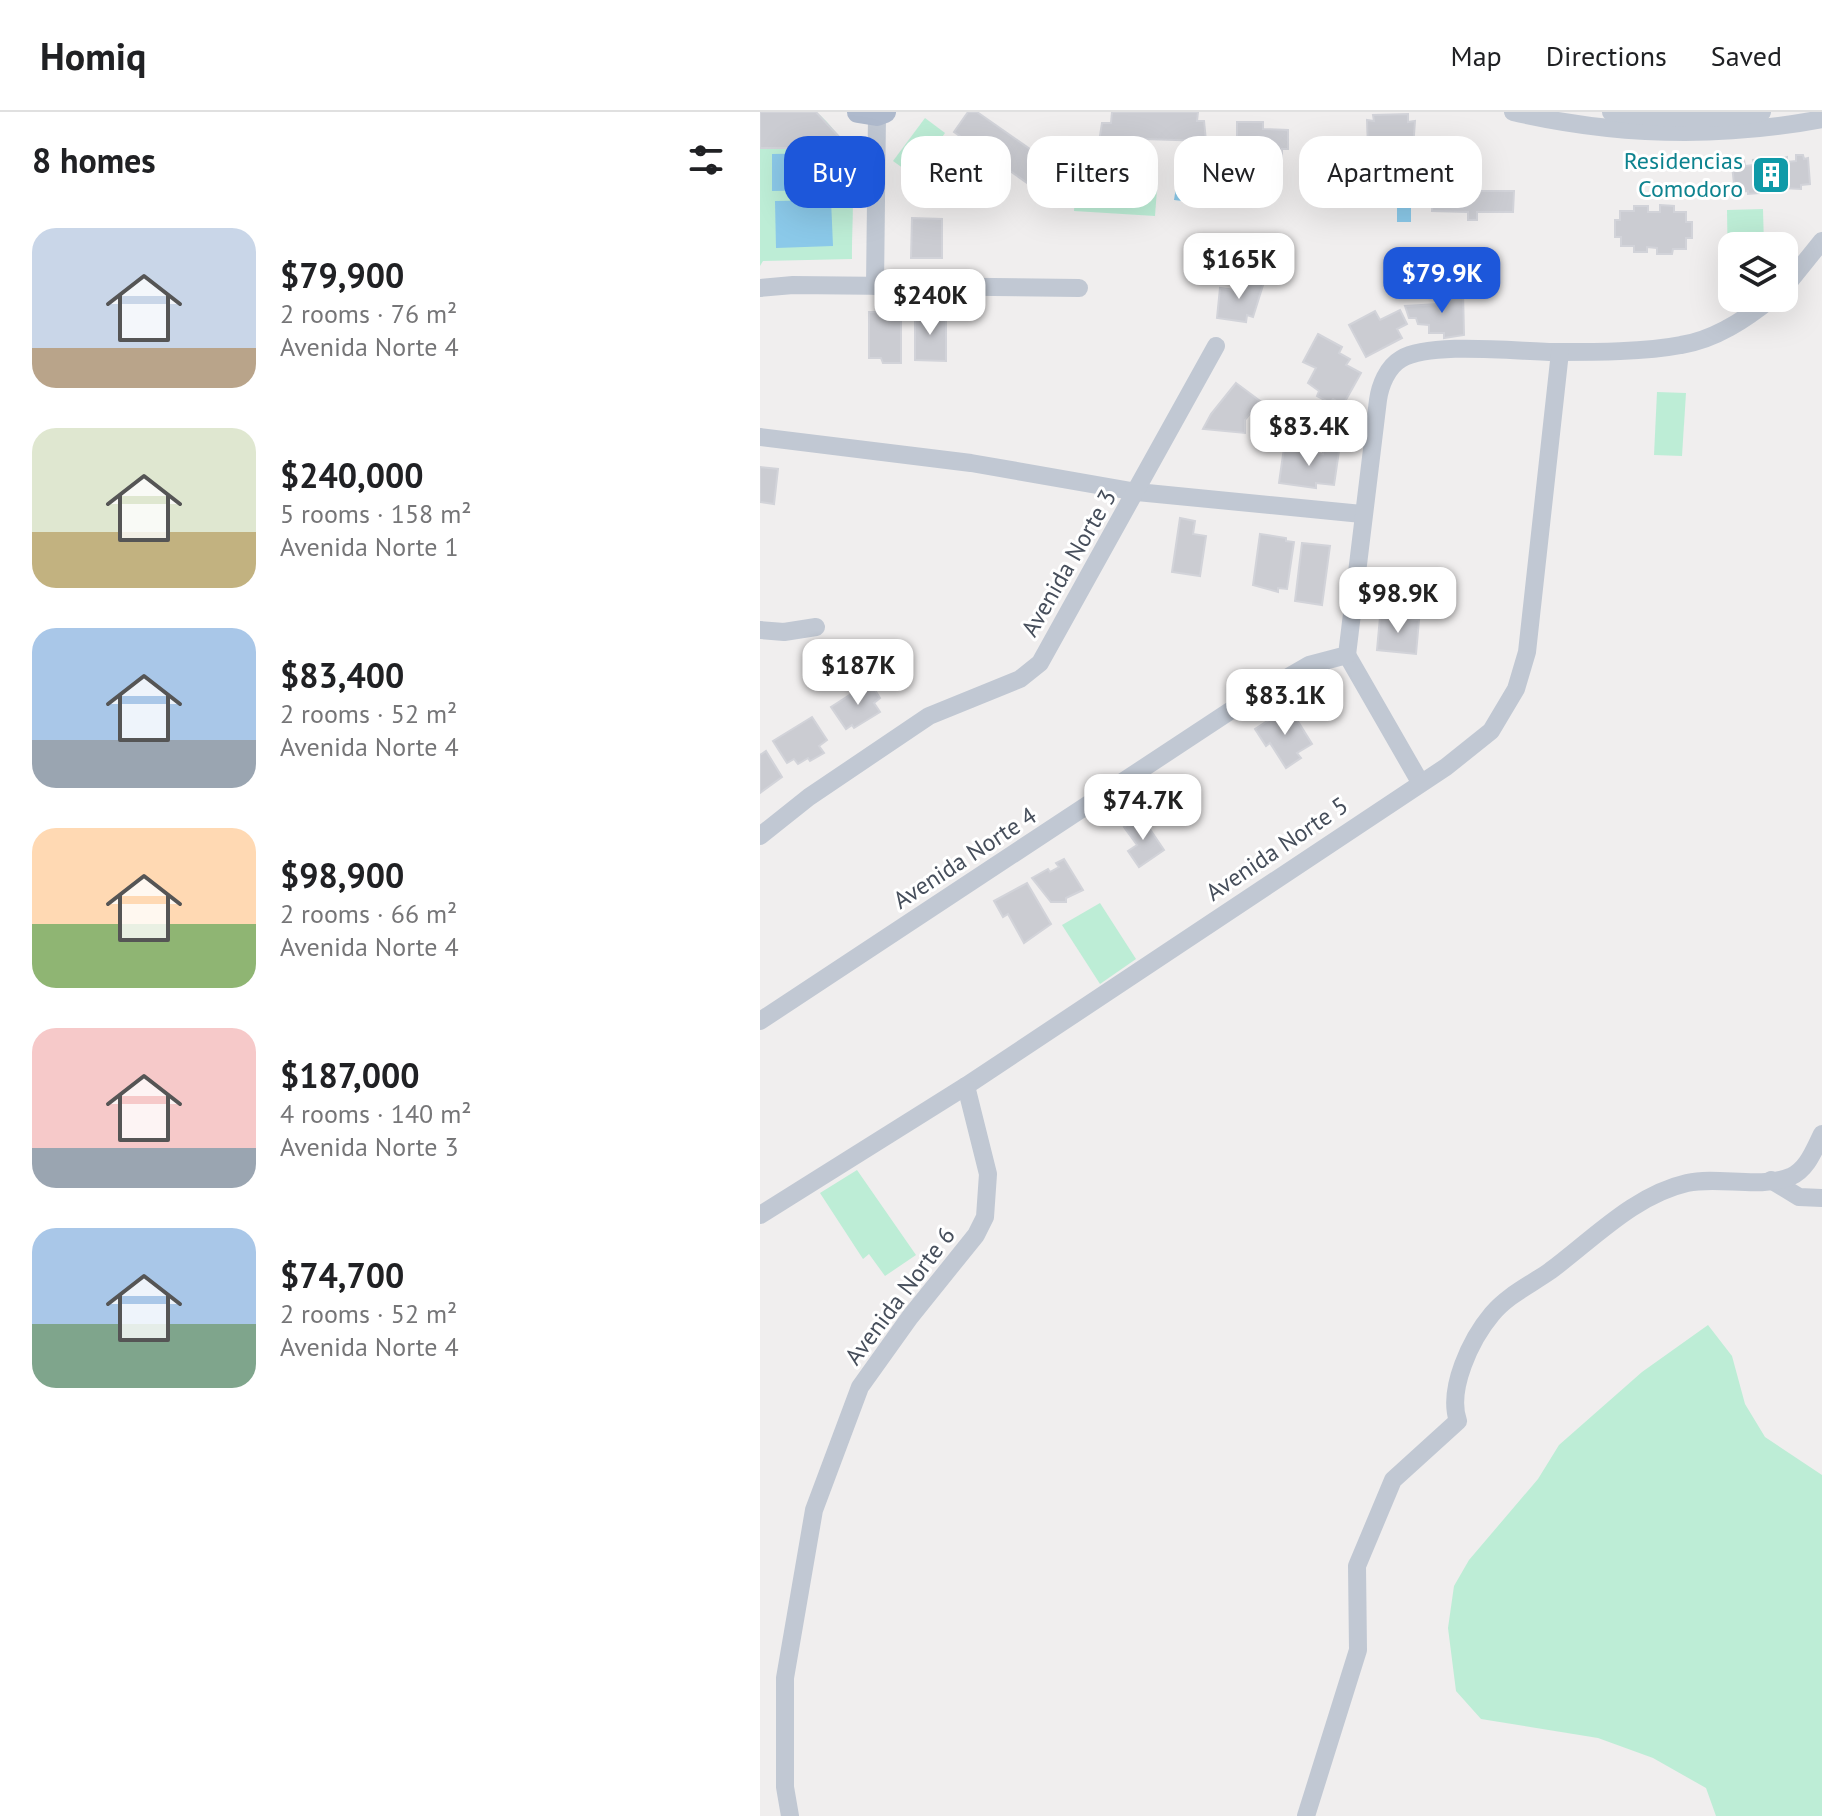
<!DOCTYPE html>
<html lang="en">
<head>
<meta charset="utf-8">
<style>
  :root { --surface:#fff; --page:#f2f2f2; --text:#202124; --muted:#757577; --line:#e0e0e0; --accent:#1d57da }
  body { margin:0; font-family:"PT Sans",sans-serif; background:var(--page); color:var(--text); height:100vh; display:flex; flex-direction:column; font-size:30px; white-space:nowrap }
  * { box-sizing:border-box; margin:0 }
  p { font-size:26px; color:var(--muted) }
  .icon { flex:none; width:44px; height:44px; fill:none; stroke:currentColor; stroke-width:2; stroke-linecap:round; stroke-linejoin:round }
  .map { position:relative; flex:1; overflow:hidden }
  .details { display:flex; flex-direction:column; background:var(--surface); width:760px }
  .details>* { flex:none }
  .hud { position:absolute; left:24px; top:24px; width:760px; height:72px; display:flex; gap:16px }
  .fabs { position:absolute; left:958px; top:120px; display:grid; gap:16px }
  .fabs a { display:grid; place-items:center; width:80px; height:80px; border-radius:16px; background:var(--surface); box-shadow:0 8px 32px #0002; font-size:40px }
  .price { position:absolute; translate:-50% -68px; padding:0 18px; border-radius:16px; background:#fff; color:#222; font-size:26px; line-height:52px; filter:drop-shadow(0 2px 4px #0008) }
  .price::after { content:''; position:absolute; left:50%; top:48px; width:24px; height:18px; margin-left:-12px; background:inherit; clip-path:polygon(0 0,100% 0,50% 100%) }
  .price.current { background:var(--accent); color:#fff }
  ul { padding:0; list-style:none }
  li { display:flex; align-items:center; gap:24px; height:200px; padding:0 32px }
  li span { display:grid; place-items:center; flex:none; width:224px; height:160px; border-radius:24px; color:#555 }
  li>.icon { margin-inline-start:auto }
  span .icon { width:96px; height:96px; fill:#fffc; stroke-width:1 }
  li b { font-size:34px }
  h2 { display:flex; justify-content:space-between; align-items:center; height:96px; padding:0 32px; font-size:34px }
  .pill { padding:0 28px; border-radius:24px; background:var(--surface); box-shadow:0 8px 32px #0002; font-size:28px; line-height:72px }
  .pill.current { background:var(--accent); color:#fff }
  header { display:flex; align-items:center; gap:48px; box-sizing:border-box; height:112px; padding:0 40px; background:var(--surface); border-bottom:2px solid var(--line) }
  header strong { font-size:38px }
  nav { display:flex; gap:44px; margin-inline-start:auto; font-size:28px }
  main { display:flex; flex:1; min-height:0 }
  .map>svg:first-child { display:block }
</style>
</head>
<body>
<header>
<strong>Homiq</strong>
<nav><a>Map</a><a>Directions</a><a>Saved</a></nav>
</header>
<main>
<section class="details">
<h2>8 homes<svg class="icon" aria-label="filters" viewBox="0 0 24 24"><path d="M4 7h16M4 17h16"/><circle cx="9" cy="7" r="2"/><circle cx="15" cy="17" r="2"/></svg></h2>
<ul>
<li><span style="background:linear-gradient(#c9d6e8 75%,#b9a48a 0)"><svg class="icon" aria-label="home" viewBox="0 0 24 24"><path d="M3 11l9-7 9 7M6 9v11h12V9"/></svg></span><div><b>$79,900</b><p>2 rooms · 76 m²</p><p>Avenida Norte 4</p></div></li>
<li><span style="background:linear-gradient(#dfe7d0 65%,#c2b280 0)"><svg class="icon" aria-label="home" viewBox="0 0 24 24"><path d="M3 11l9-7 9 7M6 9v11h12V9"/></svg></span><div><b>$240,000</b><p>5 rooms · 158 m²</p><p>Avenida Norte 1</p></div></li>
<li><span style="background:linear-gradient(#a9c7e8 70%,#9aa5b1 0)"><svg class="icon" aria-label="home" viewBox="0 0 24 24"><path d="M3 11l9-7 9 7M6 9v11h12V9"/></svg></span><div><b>$83,400</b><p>2 rooms · 52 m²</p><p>Avenida Norte 4</p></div></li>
<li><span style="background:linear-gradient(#ffd9b3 60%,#8fb573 0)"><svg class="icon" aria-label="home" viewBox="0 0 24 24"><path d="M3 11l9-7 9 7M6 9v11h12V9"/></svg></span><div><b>$98,900</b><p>2 rooms · 66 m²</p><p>Avenida Norte 4</p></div></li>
<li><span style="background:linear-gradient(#f6c9c9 75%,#9aa5b1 0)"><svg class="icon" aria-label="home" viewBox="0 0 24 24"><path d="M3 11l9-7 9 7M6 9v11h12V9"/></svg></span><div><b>$187,000</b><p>4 rooms · 140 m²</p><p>Avenida Norte 3</p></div></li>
<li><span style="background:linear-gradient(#a9c7e8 60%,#7fa58c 0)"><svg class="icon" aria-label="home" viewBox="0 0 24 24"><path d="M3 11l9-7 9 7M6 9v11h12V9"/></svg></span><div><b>$74,700</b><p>2 rooms · 52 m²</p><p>Avenida Norte 4</p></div></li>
</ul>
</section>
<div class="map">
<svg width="1062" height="1704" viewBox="0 0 1062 1704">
  <rect width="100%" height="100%" fill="#f0eeee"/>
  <g fill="#bdedd6">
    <path d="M0,0h56c48,38 35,92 36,147l-89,2 -3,5z"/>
    <polygon points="165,6 185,21 154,64 133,49"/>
    <polygon points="317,59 398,64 395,104 314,99"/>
    <polygon points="1003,97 1004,134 972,134 972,162 968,162 967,98"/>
    <polygon points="897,280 926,281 922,344 894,343"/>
    <polygon points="340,791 376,847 340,872 302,813"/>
    <polygon points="97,1058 156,1143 125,1164 109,1142 103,1147 60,1081"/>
    <polygon points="948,1213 972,1244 985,1292 1005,1325 1062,1363 1062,1704 956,1704 946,1676 893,1646 838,1626 721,1607 696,1579 688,1516 694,1474 709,1448 778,1367 799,1333 882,1260"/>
  </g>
  <g fill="#8bc9e9">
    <polygon points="72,41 72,78 12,79 12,42"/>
    <polygon points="416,75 440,77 439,91 414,88"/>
    <polygon points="637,84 651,85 651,110 637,110"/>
    <polygon points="71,88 73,134 16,136 15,89"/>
  </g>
  <g fill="#cbccd2" stroke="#d2d3d9" stroke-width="2">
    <polygon points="0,0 56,0 83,29 83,36 0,36"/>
    <polygon points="208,0 217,0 300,58 283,82 194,20"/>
    <polygon points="352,0 438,0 437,9 444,9 446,29 352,26 351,30 339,30 342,11 351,11"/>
    <polygon points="648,2 648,10 655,9 653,36 608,37 607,8 614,9 613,3"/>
    <polygon points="477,10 503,10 503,17 528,18 528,37 522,37 522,68 498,68 498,63 470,63 470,39 477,39"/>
    <polygon points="1036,43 1043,43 1044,47 1048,46 1050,72 1041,73 1041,77 1021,76 1021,80 1008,81 1008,76 999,77 999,81 988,82 988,79 979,80 978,72 974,72 972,53 975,53 975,49 984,48 985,54 994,53 993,48 1005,47 1005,51 1027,45 1027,50 1036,49"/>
    <polygon points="575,58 612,58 612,63 617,63 617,92 569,92 569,64 575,64"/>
    <polygon points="708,72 720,72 720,79 754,79 753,100 717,100 717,108 708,108 708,100 672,99 673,78 708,79"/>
    <polygon points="900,93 914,94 914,100 926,100 926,110 932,110 932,126 926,126 926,137 913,137 912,142 897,142 897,136 887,135 887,140 874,140 874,134 861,134 861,125 855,125 855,108 860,108 860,99 874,99 874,94 888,94 888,100 900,100"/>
    <polygon points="152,106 182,107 182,146 151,146"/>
    <polygon points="476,168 504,170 493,205 487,203 486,210 457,206 460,176 475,178"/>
    <polygon points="703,179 704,223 684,226 684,221 669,221 669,213 658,212 656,206 649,206 645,194 679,192 678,181"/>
    <polygon points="640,198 647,212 637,217 642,226 606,245 589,213 615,199 620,208"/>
    <polygon points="109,200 141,200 141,251 123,251 121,246 109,246"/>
    <polygon points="155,201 186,202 186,249 155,248"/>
    <polygon points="558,222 582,235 579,241 590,247 586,253 601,261 583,293 573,287 570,291 557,284 559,279 548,271 556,256 543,250"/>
    <polygon points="476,271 500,289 485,308 485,321 443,317 451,302"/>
    <polygon points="533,295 567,299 567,295 583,297 579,333 528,329"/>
    <polygon points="524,336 563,342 563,337 579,339 574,373 556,371 556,376 519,371"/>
    <polygon points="0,355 18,357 14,392 0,390"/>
    <polygon points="420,406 435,409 433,422 446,424 440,464 412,460"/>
    <polygon points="500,422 526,426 526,429 534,430 527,477 518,476 518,480 493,473"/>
    <polygon points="542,431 570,434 562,493 535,489"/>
    <polygon points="620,505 659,508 656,542 617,538"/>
    <polygon points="110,570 120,586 114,591 120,600 94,616 92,613 86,617 71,595"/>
    <polygon points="529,595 552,632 537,641 541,646 526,656 510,631 506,634 495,617"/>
    <polygon points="52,605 67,628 59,634 64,641 50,649 48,646 38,652 34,647 27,651 13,629"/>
    <polygon points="6,639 22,665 0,681 0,643"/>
    <polygon points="381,704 404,738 379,755 368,739 377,733 364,715"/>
    <polygon points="304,747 323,778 306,786 306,790 291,790 272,766 288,757 290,760 299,755 296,751"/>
    <polygon points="267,771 291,812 264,831 248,802 243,805 234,789"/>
  </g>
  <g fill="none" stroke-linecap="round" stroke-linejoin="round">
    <g stroke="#c1c8d3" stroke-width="18">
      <path d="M753,0c104,24 204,27 309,7"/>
      <path d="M851,0c42,6 111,10 151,0"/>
      <polyline points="115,174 117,3"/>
      <polyline points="0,176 33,173 319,176"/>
      <polyline points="1024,176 1062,129"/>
      <polyline points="0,325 211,351 377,380 602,402"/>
      <polyline points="0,518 24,520 56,515"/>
      <polyline points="587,543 660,670"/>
      <polyline points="0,724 49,685 169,604 260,567 280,551 456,234"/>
      <path d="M0,909l470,-310 79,-46 38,-10 31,-255c2,-14 9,-33 23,-41 30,-18 120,-7 157,-7 37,0 87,0 123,-7 34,-5 65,-26 91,-47"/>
      <polyline points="1011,1068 1039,1085 1062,1086"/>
      <polyline points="0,1103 206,974 686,655 731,619 756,577 767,540 800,240"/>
      <polyline points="30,1704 25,1675 25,1566 54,1398 100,1275 150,1205 216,1123 225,1105 228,1062 206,974"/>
      <path d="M546,1704l52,-166 -1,-84 36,-86 65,-59c-11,-32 13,-82 34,-107 16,-19 38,-29 58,-43 42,-31 84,-76 137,-88 32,-7 71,6 103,-6 17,-7 24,-27 32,-43"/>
    </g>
    <polyline stroke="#aeb9cc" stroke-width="22" points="98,0 117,3 125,0"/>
  </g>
  <defs>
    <symbol id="building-square" viewBox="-11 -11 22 22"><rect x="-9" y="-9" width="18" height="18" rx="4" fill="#0f9aa8" stroke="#fff"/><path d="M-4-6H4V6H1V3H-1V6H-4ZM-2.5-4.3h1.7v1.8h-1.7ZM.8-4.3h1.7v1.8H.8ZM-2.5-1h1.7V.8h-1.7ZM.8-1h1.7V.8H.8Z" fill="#fff"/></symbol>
  </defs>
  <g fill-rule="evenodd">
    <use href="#building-square" x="989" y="41" width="44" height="44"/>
  </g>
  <g text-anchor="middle" stroke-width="6" stroke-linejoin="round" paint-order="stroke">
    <g font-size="24" fill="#0d838f" stroke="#fff" text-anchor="end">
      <text x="983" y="57">Residencias<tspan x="983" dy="28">Comodoro</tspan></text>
    </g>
    <g font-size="24" fill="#464e5b" stroke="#fff">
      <text transform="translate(309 451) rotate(-60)" y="8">Avenida Norte 3</text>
      <text transform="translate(517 737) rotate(-34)" y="8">Avenida Norte 5</text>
      <text transform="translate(205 746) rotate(-33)" y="8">Avenida Norte 4</text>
      <text transform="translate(140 1184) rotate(-53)" y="8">Avenida Norte 6</text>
    </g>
  </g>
</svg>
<div class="fabs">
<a><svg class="icon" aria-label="layers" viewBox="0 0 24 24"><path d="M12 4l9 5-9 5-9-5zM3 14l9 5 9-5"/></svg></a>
</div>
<b class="price" style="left:479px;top:189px">$165K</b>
<b class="price current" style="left:682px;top:203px">$79.9K</b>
<b class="price" style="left:170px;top:225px">$240K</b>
<b class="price" style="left:549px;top:356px">$83.4K</b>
<b class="price" style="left:638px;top:523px">$98.9K</b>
<b class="price" style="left:98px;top:595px">$187K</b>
<b class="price" style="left:525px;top:625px">$83.1K</b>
<b class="price" style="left:383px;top:730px">$74.7K</b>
<div class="hud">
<a class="pill current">Buy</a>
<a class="pill">Rent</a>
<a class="pill">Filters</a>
<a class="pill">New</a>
<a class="pill">Apartment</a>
</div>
</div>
</main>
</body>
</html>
